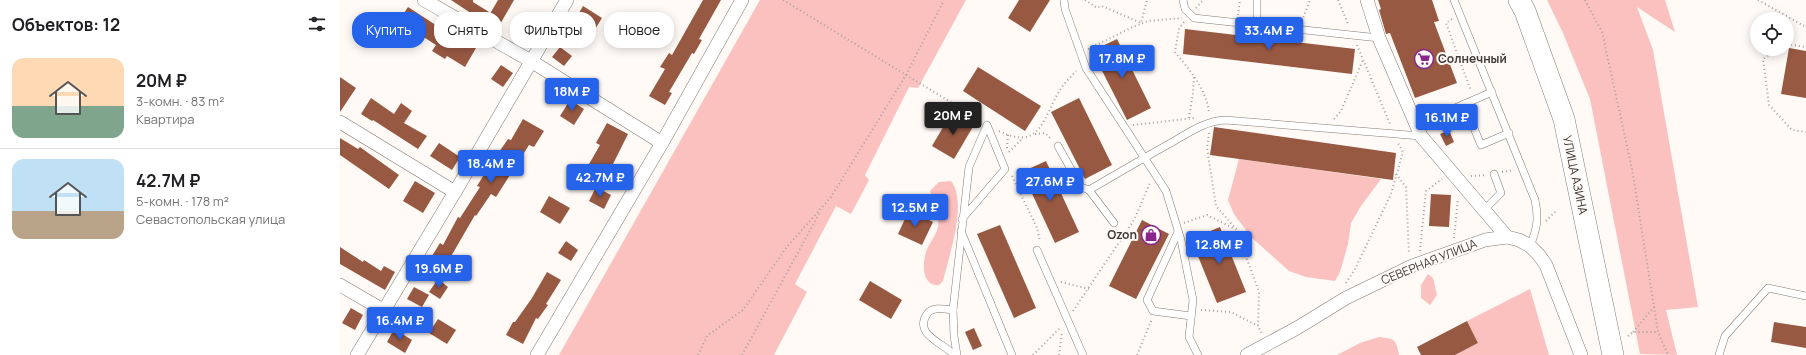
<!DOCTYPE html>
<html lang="ru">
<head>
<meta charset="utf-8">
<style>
  :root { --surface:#fff; --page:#f6f6f6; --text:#202124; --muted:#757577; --line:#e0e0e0; --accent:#2563eb }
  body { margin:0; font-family:Manrope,sans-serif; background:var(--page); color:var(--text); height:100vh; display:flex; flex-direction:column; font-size:15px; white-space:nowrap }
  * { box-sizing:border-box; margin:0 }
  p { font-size:13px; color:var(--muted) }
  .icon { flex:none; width:22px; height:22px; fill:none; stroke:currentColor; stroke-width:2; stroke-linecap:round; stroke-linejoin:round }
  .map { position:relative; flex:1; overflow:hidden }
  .details { display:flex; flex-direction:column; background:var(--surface); width:340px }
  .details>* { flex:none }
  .top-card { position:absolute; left:12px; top:12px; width:380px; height:36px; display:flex; gap:8px }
  .tools { position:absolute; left:1410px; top:12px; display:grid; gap:8px }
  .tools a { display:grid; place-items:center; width:44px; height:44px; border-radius:50%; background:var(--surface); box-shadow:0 2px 10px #0003; font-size:20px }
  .price { position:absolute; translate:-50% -34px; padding:0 9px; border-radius:4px; background:var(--accent); color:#fff; font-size:13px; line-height:26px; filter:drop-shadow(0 1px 2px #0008) }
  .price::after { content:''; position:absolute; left:50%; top:24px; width:12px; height:9px; margin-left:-6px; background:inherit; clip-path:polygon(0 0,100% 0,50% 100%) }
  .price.active { background:#222; color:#fff }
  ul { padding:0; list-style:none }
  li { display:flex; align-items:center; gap:12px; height:100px; padding:0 12px }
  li+li { border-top:1px solid var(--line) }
  li span { display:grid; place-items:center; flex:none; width:112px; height:80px; border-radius:12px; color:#555 }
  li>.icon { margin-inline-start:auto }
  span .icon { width:48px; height:48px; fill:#fffc; stroke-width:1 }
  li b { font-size:17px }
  h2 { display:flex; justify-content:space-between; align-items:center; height:48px; padding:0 12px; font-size:17px }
  .tag { padding:0 14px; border-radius:16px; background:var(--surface); box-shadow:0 2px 10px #0003; font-size:14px; line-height:36px }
  .tag.active { background:var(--accent); color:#fff }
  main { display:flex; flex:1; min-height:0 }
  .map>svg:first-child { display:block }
</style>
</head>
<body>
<main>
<section class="details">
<h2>Объектов: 12<svg class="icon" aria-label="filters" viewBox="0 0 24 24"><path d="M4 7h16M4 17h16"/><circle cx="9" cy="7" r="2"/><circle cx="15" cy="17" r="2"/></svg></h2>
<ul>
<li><span style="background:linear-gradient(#ffd9b3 60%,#7fa58c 0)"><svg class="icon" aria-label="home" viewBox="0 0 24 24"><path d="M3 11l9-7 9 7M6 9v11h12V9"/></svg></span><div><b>20M ₽</b><p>3-комн. · 83 m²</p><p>Квартира</p></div></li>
<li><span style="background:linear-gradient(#bfe0f5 65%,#b9a48a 0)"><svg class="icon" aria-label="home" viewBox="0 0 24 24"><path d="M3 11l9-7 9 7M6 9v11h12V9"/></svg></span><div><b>42.7M ₽</b><p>5-комн. · 178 m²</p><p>Севастопольская улица</p></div></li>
</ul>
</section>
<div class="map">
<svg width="1466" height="355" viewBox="0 0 1466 355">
  <rect width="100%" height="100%" fill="#fffaf6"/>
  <g fill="#fbc1bf">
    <polygon points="420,0 626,0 578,88 569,87 525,175 529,180 511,214 496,206 455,284 467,292 434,355 219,355"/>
    <polygon points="1207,0 1325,0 1335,32 1297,7 1313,50 1358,307 1326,310 1337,355 1300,354 1250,99 1223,33"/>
    <polygon points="899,159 1041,179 1021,206 1011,223 1008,244 1000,272 995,281 966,277 949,271 911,237 894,214 888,200"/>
    <path d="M611,181c17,21 -2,75 -8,100l-4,4c-17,2 -17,-21 -13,-33 3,-9 10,-16 12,-25 2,-11 -5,-26 -8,-36l9,-9z"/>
    <polygon points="1088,274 1093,278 1097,295 1090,305 1081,298 1081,285"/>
    <polygon points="1190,289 1209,355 1115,355 1138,343 1127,321"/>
    <path d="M1039,337c16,2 17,2 20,18h-62l23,-12z"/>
  </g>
  <g fill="#985943">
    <polygon points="111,0 133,0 133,2 149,12 146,23"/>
    <polygon points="158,0 174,0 159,26 147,19"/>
    <polygon points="363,0 381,0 359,39 362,40 354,54 352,53 329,92 332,93 325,105 309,96 325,69 320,67 329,53 332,55"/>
    <polygon points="679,0 710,0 690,32 668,18"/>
    <polygon points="1038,0 1092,0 1099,21 1094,22 1117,83 1075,98 1050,33 1046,34 1039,10 1041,9"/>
    <polygon points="243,6 262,18 254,31 235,20"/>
    <polygon points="68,7 105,31 107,27 120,35 119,37 136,48 125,67 107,56 105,59 92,51 96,45 59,21"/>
    <polygon points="845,29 1015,49 1012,74 843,54"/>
    <polygon points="777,39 811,108 787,120 752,51"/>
    <polygon points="220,47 232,56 224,66 212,57"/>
    <polygon points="1449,48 1466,51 1466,98 1441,94"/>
    <polygon points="161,65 173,73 163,87 151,79"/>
    <polygon points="638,67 701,106 685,131 623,91"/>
    <polygon points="0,77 16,88 0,112"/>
    <polygon points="31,98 54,114 61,103 72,111 64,123 87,136 78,149 33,120 32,121 21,114"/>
    <polygon points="739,98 772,165 745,179 711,112"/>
    <polygon points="230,100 244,109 234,125 220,116"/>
    <polygon points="612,112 634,125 614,159 592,146"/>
    <polygon points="183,119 204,131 194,147 189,145 156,197 151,194 136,216 135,215 106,265 92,256 100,243 103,245 118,217 120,218 140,187 137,186 150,165 168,139 171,140"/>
    <polygon points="267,123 288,134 272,166 275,167 265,183 245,171 260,145 256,143"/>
    <polygon points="874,127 1056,153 1053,180 870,155"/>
    <polygon points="1109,130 1114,142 1106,146 1100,134"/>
    <polygon points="0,138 18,149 20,147 31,155 59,175 49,189 0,155"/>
    <polygon points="99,143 120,157 112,170 90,156"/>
    <polygon points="706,161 739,232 715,243 682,172"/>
    <polygon points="75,181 95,193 83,213 63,201"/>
    <polygon points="256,187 271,195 264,209 249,201"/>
    <polygon points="1091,194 1111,195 1109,227 1089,226"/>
    <polygon points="209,196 230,208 220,224 200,212"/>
    <polygon points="569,210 593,222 582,245 558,234"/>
    <polygon points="802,220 829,234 796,299 769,286"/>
    <polygon points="660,225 696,308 674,318 637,234"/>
    <polygon points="880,227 906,292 877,303 851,239"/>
    <polygon points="226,241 238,250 231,261 218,253"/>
    <polygon points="0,247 23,262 24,260 41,271 44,266 55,272 45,290 0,264"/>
    <polygon points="207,272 221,280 206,304 208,305 198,319 196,318 183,344 166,335 173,322 175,322 192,298"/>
    <polygon points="98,279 108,287 100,299 89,292"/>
    <polygon points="530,281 562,300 551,319 519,300"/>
    <polygon points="74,287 89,295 82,307 67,299"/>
    <polygon points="11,308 23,315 15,330 2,323"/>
    <polygon points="98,319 116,330 107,344 89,333"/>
    <polygon points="1127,321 1138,343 1115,355 1081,355 1077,347"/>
    <polygon points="1434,322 1466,327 1466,348 1431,342"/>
    <polygon points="634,328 642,346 633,350 625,332"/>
    <polygon points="54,329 72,340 65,353 47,342"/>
  </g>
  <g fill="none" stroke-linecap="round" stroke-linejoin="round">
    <defs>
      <g id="service">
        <polyline points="724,0 725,9 746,68 826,191 841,240 853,300 849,337 858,355"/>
        <polyline points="843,0 845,9 854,18 1039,38"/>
        <polyline points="917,0 917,25"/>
        <path d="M1114,0l81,200c4,19 2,29 -5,46"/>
        <polyline points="1124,104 1141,145 1169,133"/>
        <polyline points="1076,125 1152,92"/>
        <path d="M718,146l23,41 8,3c26,-15 53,-31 80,-46 18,-10 35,-23 56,-24l196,16"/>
        <polyline points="749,190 774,223"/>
        <polyline points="1144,210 1161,193 1154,174"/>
        <polyline points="621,231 672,355"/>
        <polyline points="838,232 807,300 813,311 851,316"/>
        <polyline points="697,250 743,355"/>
        <path d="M613,310c-8,-1 -21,-4 -26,4 -14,21 17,29 27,41"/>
        <polyline points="617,355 614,336 613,310 629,167 647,125 665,169 622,219"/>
        <polyline points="1379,355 1385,336 1428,288 1466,296"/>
      </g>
      <g id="minor">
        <polyline points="84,0 191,61 322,143"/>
        <polyline points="1027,0 1039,38 1081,136 1167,237"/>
        <polyline points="0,122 115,192"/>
        <polyline points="0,285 43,310"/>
        <polyline points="17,355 115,192 227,0"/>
        <polyline points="197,355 322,143 402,0"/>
        <polyline points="907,355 957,328 1006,298 1072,266 1145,240 1167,237 1179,240 1190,246 1199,255 1206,265 1241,355"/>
      </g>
      <polyline id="primary" points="1179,0 1185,11 1224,119 1273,355"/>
    </defs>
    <use href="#service" stroke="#827b76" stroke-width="8"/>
    <use href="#minor" stroke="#827b76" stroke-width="14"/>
    <use href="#primary" stroke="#827b76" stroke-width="22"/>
    <g stroke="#a5a19d" stroke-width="2" stroke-dasharray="1 3" stroke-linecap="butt">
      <polyline points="443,0 640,120"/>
      <polyline points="745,0 757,8 762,6 801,23 807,0"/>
      <polyline points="998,0 1009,26"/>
      <polyline points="1245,0 1262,32 1292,169 1318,332 1328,355"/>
      <polyline points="1418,0 1466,27"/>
      <polyline points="856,8 863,0"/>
      <polyline points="898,15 900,0"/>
      <polyline points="1112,19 1106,23 1131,91"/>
      <polyline points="962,21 970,0"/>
      <path d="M844,22l-5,7 -4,23c15,19 31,36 34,61"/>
      <polyline points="1447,44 1466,47"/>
      <polyline points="1017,45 1050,124"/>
      <polyline points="748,49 793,27 808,21 842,18"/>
      <polyline points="1438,49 1423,59 1429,105 1452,130 1466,132"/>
      <polyline points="849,118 853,93 854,77"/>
      <polyline points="994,119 1001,111 1023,60"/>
      <polyline points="793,125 854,118"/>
      <path d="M659,131c42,21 44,-14 61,-41 4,-7 11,-13 16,-19"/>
      <polyline points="869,133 867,148 876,206 896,229 919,292 918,326 922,334"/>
      <polyline points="695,134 705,133 712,140"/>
      <polyline points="667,148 668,135"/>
      <polyline points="669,152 682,139"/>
      <polyline points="1162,172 1174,170"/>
      <polyline points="1056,174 1066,187 1069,254"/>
      <polyline points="672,176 697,228 700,241"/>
      <polyline points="1131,176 1146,175"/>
      <polyline points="1206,221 1217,210"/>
      <polyline points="844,223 867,215 895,229"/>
      <polyline points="1114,238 1118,199"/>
      <polyline points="1080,251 1086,191 1102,179"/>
      <polyline points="721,282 749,289"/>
      <polyline points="1006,283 1015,269 1051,194 1063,152 1058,143"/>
      <polyline points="861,310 891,312 918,326"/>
      <polyline points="733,311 794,220 810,183"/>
      <polyline points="1293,332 1314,307"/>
      <polyline points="1288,336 1293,332 1318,332"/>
      <polyline points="358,355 367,336 403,310 446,248 491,197 566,75 604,0"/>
      <polyline points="402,355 480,212"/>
      <polyline points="693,355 721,327"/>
      <polyline points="719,355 722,332"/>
      <polyline points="797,355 812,319"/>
    </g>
    <use href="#service" stroke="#fff" stroke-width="7"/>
    <use href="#minor" stroke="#fff" stroke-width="13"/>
    <use href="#primary" stroke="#fff" stroke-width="21"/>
  </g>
  <defs>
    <symbol id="supermarket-ring" viewBox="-11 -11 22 22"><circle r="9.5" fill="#fffaf6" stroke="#88248c" stroke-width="1.5"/><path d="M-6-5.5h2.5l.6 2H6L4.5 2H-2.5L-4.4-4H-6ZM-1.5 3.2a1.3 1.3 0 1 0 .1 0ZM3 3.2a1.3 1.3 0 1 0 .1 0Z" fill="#88248c"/></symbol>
    <symbol id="shop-ring" viewBox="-11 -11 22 22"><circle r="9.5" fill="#fffaf6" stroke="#88248c" stroke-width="1.5"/><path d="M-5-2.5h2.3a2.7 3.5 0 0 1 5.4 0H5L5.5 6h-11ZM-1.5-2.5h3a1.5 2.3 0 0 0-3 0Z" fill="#88248c"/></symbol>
  </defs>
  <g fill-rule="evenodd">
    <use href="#supermarket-ring" x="1073" y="48" width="22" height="22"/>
    <use href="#shop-ring" x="800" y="224" width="22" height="22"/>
  </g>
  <g text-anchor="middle" stroke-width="4" stroke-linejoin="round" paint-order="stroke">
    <g font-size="12" font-weight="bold" fill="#3f3c39" stroke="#fffaf6" text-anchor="start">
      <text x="1098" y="63">Солнечный</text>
      <text x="797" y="239" text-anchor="end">Ozon</text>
    </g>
    <g font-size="12" fill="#3f3c39" stroke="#fffaf6">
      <text transform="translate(1235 175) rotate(78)" y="4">УЛИЦА АЗИНА</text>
      <text transform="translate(1089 262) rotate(-22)" y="4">СЕВЕРНАЯ УЛИЦА</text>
    </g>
  </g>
</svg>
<div class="tools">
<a><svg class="icon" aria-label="locate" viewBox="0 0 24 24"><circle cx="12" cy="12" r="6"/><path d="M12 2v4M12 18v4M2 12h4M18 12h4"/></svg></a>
</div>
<b class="price" style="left:929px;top:51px">33.4M ₽</b>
<b class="price" style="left:782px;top:79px">17.8M ₽</b>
<b class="price" style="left:232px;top:112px">18M ₽</b>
<b class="price active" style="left:613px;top:136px">20M ₽</b>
<b class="price" style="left:1107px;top:138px">16.1M ₽</b>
<b class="price" style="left:151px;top:184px">18.4M ₽</b>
<b class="price" style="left:260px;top:198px">42.7M ₽</b>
<b class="price" style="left:710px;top:202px">27.6M ₽</b>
<b class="price" style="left:575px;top:228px">12.5M ₽</b>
<b class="price" style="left:879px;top:265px">12.8M ₽</b>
<b class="price" style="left:99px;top:289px">19.6M ₽</b>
<b class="price" style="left:60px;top:341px">16.4M ₽</b>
<div class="top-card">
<a class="tag active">Купить</a>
<a class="tag">Снять</a>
<a class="tag">Фильтры</a>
<a class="tag">Новое</a>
</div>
</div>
</main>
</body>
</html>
